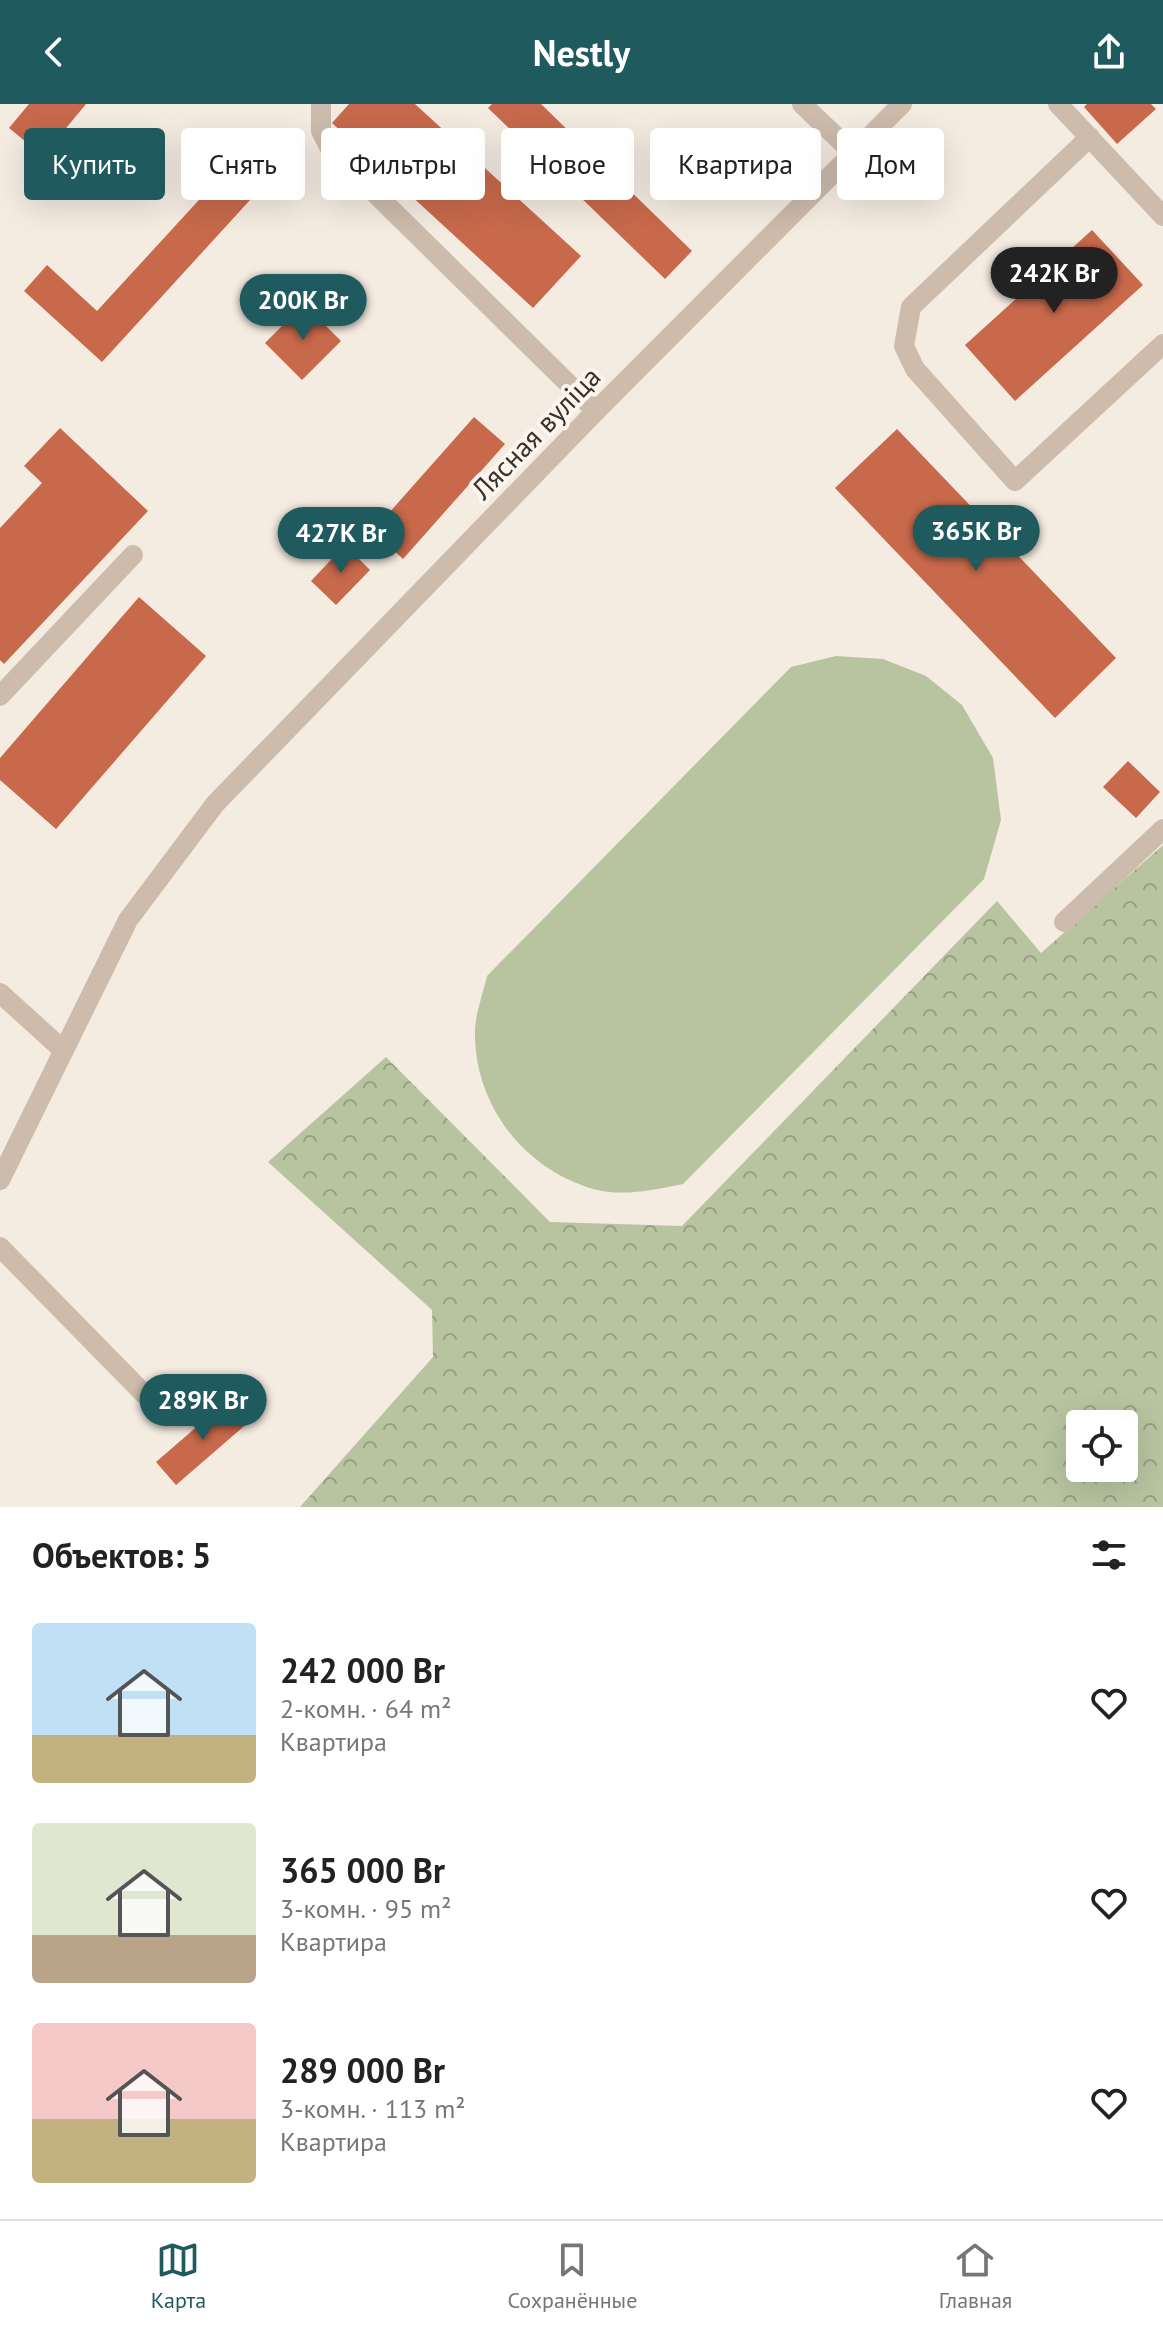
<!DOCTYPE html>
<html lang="ru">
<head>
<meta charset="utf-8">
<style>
  :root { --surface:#fff; --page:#f6f6f6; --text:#222; --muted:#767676; --line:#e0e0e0; --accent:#1f5a5e }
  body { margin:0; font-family:"PT Sans",sans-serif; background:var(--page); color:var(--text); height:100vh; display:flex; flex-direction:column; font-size:30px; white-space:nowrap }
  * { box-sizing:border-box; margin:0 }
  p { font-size:26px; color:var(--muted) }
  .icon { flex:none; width:44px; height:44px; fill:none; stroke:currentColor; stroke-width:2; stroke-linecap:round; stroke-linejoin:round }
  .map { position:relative; height:1403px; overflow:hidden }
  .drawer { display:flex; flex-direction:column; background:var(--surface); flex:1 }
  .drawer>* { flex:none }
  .hud { position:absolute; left:24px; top:24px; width:1116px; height:72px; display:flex; gap:16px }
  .buttons { position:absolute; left:1066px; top:1306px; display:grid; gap:16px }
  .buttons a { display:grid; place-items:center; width:72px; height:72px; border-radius:8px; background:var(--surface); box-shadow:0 8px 32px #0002; font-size:40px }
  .price { position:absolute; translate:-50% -68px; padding:0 18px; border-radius:28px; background:var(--accent); color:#fff; font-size:26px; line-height:52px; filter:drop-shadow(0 2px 4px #0008) }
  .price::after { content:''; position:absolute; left:50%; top:48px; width:24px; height:18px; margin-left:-12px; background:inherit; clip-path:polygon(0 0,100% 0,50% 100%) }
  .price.current { background:#222; color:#fff }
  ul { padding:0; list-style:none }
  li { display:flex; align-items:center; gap:24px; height:200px; padding:0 32px }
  li span { display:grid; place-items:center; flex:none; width:224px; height:160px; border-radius:8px; color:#555 }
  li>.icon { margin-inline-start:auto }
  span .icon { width:96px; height:96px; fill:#fffc; stroke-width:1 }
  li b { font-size:34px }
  h2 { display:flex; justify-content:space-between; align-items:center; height:96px; padding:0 32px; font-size:34px }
  .pill { padding:0 28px; border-radius:8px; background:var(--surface); box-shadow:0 8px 32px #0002; font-size:28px; line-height:72px }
  .pill.current { background:var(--accent); color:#fff }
  header { display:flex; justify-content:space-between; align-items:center; height:104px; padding:0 32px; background:var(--accent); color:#fff; font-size:36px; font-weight:700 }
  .menu { display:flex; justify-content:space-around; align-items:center; height:112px; border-top:2px solid var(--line); background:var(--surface); font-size:22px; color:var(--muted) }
  .menu a { display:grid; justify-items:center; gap:4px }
  .menu .current { color:var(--accent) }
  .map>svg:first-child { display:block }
</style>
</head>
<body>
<header><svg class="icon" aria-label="back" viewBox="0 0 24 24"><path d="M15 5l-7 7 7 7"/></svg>Nestly<svg class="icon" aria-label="share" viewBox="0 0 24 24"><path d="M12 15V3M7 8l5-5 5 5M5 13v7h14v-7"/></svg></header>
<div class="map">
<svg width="1163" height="1403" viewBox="0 0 1163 1403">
  <defs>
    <pattern id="forest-crowns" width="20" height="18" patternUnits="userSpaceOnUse" patternTransform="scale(2)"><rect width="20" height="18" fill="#b8c4a0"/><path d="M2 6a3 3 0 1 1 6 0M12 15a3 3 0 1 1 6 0" fill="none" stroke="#97a083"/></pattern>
  </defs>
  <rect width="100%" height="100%" fill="#f4ebe1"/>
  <path fill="#b8c4a0" d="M836,552l47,3 43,17 36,29 31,53 8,62 -17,59 -301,305c-30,6 -60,13 -90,5 -69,-20 -117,-83 -118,-153 -1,-19 8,-42 12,-60l304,-309z"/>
  <path fill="url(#forest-crowns)" fill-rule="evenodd" d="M1163,741v662h-863l133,-150 -1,-47 -164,-148 118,-105 164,165 132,4 315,-325 44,52zM1080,1320h44v44h-44z"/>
  <g fill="#c8694b">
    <polygon points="29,0 86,0 43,52 9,24"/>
    <polygon points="349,0 415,0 581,152 533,204 332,19"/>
    <polygon points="492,0 541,0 692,147 665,175 488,4"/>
    <polygon points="1087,0 1151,0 1156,5 1117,40 1084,3"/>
    <polygon points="243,48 271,73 102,258 24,187 47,161 97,207"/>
    <polygon points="1092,126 1143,181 1015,297 965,241"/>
    <polygon points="304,200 341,237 302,276 265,239"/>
    <polygon points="474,313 505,340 403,455 373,427"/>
    <polygon points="60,324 148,407 4,560 0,556 0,424 42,379 24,362"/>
    <polygon points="897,325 1116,554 1055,614 835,384"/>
    <polygon points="345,441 370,466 336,501 311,477"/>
    <polygon points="139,493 206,552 56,725 0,676 0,654"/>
    <polygon points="1128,657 1160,688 1136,714 1103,683"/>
    <polygon points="230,1294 250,1317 176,1381 156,1358"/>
  </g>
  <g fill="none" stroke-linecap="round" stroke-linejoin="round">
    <g stroke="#cdbbac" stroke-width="20">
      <polyline points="321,0 321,27 331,46 596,307"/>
      <polyline points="802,0 853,49"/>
      <polyline points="1058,0 1163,112"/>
      <polyline points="1090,33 911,203 904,242 915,265 1015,377 1163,240"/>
      <polyline points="0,592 133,451"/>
      <polyline points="1064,818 1163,725"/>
      <polyline points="0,889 63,946"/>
      <polyline points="0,1076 128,816 215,700 596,307 902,0"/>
      <polyline points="0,1143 150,1296"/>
    </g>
  </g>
  <g text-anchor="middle" stroke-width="8" stroke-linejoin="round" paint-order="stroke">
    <g font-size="28" fill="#3b302b" stroke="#fbf5ee">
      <text transform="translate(536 329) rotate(-46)" y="10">Лясная вуліца</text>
    </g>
  </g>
</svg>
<div class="buttons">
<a><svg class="icon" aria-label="locate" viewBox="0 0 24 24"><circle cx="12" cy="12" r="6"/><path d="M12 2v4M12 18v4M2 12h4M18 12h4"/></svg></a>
</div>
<b class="price current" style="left:1054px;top:211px">242K Br</b>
<b class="price" style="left:303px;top:238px">200K Br</b>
<b class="price" style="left:976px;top:469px">365K Br</b>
<b class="price" style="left:341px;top:471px">427K Br</b>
<b class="price" style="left:203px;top:1338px">289K Br</b>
<div class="hud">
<a class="pill current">Купить</a>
<a class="pill">Снять</a>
<a class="pill">Фильтры</a>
<a class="pill">Новое</a>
<a class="pill">Квартира</a>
<a class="pill">Дом</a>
</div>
</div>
<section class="drawer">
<h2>Объектов: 5<svg class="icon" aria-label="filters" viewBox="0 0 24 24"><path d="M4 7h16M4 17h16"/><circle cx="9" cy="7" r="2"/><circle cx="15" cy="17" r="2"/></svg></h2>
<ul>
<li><span style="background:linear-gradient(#bfe0f5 70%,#c2b280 0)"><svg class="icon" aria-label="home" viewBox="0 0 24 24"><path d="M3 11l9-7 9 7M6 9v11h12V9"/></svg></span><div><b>242 000 Br</b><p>2-комн. · 64 m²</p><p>Квартира</p></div><svg class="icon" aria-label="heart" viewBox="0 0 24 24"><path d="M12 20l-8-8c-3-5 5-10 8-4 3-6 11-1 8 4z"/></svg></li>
<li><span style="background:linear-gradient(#dfe7d0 70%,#b9a48a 0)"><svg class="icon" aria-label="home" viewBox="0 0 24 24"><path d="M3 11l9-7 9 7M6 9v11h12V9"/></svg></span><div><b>365 000 Br</b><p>3-комн. · 95 m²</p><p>Квартира</p></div><svg class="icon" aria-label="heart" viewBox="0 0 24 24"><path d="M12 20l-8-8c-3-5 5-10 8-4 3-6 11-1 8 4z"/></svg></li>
<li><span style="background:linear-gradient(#f6c9c9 60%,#c2b280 0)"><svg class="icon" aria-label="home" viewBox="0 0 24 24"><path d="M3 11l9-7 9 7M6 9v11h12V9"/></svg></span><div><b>289 000 Br</b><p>3-комн. · 113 m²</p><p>Квартира</p></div><svg class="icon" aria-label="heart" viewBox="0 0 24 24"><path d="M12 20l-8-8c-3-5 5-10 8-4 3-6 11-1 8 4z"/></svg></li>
</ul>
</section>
<nav class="menu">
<a class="current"><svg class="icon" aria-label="map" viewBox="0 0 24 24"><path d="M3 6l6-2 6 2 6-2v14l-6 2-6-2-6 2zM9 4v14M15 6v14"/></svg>Карта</a>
<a><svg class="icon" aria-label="saved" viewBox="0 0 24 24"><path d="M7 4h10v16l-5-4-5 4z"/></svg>Сохранённые</a>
<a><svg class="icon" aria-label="home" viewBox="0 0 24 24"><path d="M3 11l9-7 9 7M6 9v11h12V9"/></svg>Главная</a>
</nav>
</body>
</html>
